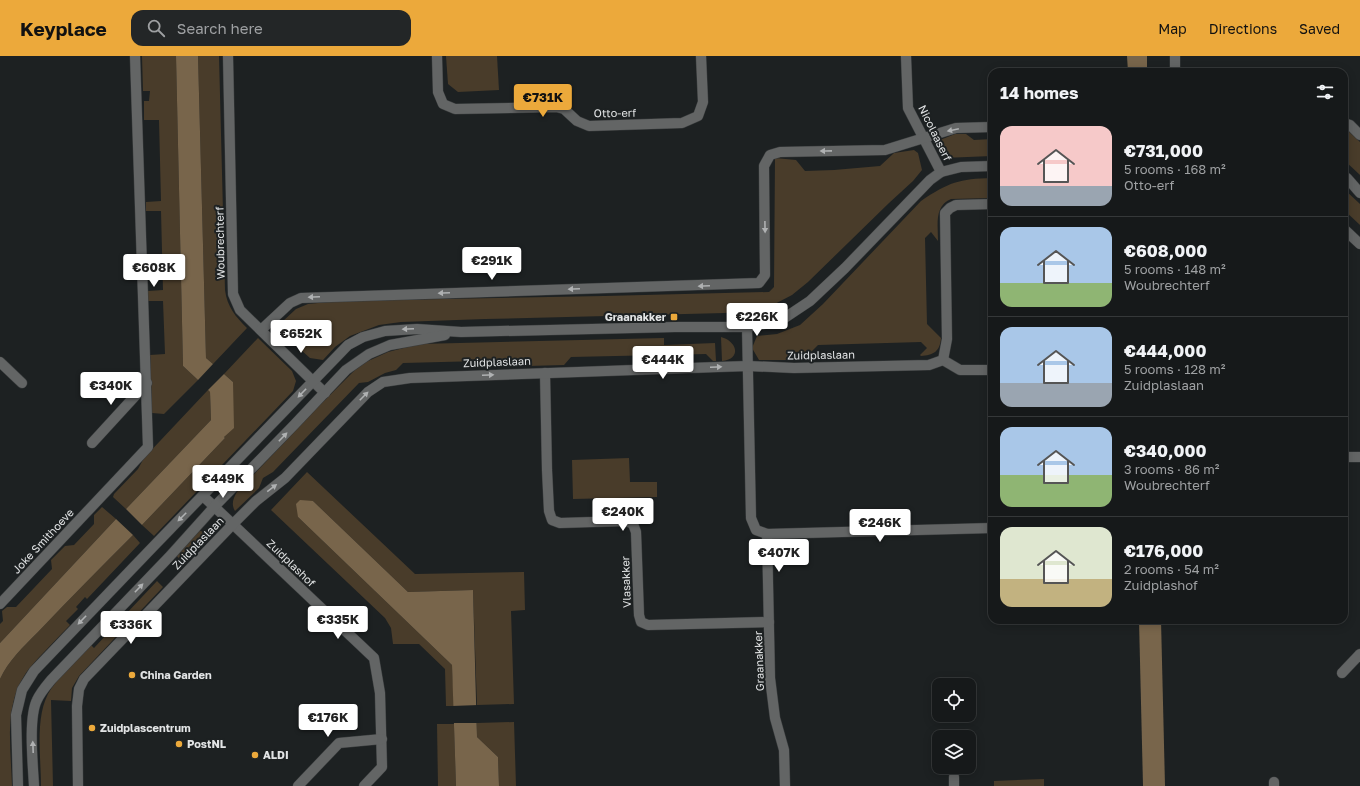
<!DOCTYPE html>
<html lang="en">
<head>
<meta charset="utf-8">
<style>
  :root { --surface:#16191a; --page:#232627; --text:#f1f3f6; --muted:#9ea0a2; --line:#353839; --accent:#eca93b }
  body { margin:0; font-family:"Golos Text",sans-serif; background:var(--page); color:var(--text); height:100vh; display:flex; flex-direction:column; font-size:15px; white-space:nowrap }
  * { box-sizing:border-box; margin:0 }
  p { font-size:13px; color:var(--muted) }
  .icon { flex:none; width:22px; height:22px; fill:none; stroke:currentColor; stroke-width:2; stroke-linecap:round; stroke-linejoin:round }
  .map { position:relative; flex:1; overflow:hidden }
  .sheet { position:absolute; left:988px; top:12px; width:360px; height:556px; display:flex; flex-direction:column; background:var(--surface); border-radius:12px; box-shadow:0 2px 10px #0003,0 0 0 1px var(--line) }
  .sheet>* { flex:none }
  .buttons { position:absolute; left:932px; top:622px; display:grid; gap:8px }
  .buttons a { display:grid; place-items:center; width:44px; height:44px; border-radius:8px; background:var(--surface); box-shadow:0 2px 10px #0003,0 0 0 1px var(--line); font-size:20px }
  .price { position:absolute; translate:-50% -34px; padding:0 9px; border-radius:4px; background:#fff; color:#222; font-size:13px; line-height:26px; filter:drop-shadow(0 1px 2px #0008) }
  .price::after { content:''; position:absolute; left:50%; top:24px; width:12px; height:9px; margin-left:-6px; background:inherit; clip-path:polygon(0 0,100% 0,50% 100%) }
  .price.on { background:var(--accent); color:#111 }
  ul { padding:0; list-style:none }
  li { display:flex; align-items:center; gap:12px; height:100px; padding:0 12px }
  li+li { border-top:1px solid var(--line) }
  li span { display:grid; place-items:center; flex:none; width:112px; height:80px; border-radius:12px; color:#555 }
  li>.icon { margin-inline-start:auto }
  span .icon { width:48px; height:48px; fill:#fffc; stroke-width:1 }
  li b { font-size:17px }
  h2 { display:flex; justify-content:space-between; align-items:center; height:48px; padding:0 12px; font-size:17px }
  header { display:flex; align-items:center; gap:24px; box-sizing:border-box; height:56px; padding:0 20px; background:var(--accent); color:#111 }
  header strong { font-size:19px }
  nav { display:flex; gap:22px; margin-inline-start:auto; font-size:14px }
  .search { width:280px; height:36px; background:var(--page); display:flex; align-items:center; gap:10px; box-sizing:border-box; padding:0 14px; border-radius:12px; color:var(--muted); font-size:15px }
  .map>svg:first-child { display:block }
</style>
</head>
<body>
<header>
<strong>Keyplace</strong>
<div class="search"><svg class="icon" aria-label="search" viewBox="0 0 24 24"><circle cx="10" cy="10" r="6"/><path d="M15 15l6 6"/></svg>Search here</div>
<nav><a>Map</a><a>Directions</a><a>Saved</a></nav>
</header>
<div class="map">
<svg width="1360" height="730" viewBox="0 0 1360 730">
  <rect width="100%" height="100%" fill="#1d2122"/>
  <g fill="#493c2a">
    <polygon points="142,0 176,0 183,310 198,324 164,358 152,357 150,299 165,298 163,245 148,245 148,235 163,234 161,155 146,155 146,146 161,145 159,64 144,64 144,45 149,45 150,35 143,35"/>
    <path d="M198,0h21l6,234c2,17 11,27 22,38l-34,36 -7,-6z"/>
    <polygon points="446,0 497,0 499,34 458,36 448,28"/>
    <polygon points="1344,71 1360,86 1360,119 1344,104"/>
    <path d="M955,78h11l8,6 18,-1v17l-49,2c-6,-6 -7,-10 -3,-18z"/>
    <polygon points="914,94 918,97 922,114 913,125 889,147 808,226 792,239 769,251 757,254 725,257 485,263 401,266 379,269 350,280 335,291 323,304 310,302 293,287 283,276 282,266 296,253 308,248 339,245 604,240 769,236 774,231 775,102 796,104 805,115 834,114 880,110 894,97"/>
    <path d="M992,122v20l-41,1c-17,7 -13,26 -13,42l-7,-9 -6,6 2,86 14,14c-1,14 -8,17 -20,18l-1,-1 7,-7 -6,-6 -103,3 -15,15h-44l-7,-12 5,-12 20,-2 23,-9 23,-21 98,-103c28,-19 38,-22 71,-23z"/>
    <polygon points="1344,133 1360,148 1360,169 1344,154"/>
    <path d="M721,281c16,4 21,22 1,24z"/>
    <polygon points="258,282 292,315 296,325 293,335 154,480 142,469 225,382 224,381 228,376 233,326 224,318"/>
    <path d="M664,282v7l51,-2 1,18h-3l-7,-7 -135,3 -7,8 -36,1 -9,-6 -116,3 -7,7 -11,3 -17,9 -9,1 -86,89 -10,6 -4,10 -24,23c-4,-7 -2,-12 2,-19l79,-83 39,-39 11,-8 22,-10 31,-8z"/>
    <polygon points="208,334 210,336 211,364 126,453 113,441 114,438 138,413 144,402"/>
    <polygon points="629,402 630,426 657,426 657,441 573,443 572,404"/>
    <polygon points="307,416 415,518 524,516 525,554 511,555 514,648 477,649 473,534 408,536 313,445 298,461 452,609 454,650 446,650 445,613 419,588 393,588 391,572 385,562 271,454"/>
    <polygon points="102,451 116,463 0,587 0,568 3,565 2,555 7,551 16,551 52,513 51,504 65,490 74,489 94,468 94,459"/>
    <polygon points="199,475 214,476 184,508 176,499"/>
    <path d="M133,479l7,8 -53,56 -2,-2 -9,10 2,2 -12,12 4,4c-14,15 -29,29 -42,45 -25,34 -17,77 -16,116h-12v-107c8,-18 24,-33 38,-47 31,-33 63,-65 95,-97z"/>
    <path d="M157,525l6,6 -84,89 -7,12 -1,13 -20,-1 2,86h-12c0,-30 -7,-72 10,-97 11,-16 27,-30 40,-44l3,3z"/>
    <polygon points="514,666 516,730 499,730 498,701 477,681 477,667"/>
    <polygon points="437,668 454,668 456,730 438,730"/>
    <polygon points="1044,723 1044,730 994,730 994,725"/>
  </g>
  <g fill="#78654b">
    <polygon points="176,0 198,0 206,302 213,308 198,324 183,310"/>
    <polygon points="1127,0 1147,0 1147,16 1128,16"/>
    <polygon points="224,318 233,326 234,372 224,381 225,382 142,469 126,453 211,364 210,336 208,334"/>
    <polygon points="300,444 313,445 408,536 473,534 477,681 498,701 499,730 456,730 452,609 298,461 296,448"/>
    <path d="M116,463l17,16c-32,32 -64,64 -95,97 -14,14 -30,29 -38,47v-36z"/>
    <polygon points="1139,564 1161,564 1165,730 1143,730"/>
  </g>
  <polygon fill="#1d2122" points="479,649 479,667 452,667 452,650"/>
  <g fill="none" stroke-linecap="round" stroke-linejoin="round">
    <defs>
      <g id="minor">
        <polyline points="228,0 233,238 240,254 325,337"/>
        <polyline points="437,0 438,36 443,48 455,53 556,51 564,53 577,65 589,70 682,67 698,60 703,46 701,0"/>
        <polyline points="906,0 908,52 941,116"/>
        <polyline points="1175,0 1175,16"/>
        <polyline points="1344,67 1350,69 1360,79"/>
        <polyline points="1344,173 1360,188"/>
        <polyline points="747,271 751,462 756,474 767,478 770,622 775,662 784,694 785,730"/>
        <polyline points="261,274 290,247 301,242 759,227 765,219 764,110 770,99 780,96 885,94 956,72 992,71"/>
        <polyline points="943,304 960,314 992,314"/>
        <polyline points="0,306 22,327"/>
        <polyline points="545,317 547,414 549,455 552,464 560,467 626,465 633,468 636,476 639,559 641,566 648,569 769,566"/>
        <polyline points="92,387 147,327"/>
        <polyline points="1344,401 1360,401"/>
        <polyline points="203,440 374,602 380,637 382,711 364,730"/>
        <polyline points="767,478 992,472"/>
        <polyline points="0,548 148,391 135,0"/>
        <polyline points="1342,617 1360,598"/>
        <polyline points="954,721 954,730"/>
        <polyline points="1274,726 1274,730"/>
        <polyline points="78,730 77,650 79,633 84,623 233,468 256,445 285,422 368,336 383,326 410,322 718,311 748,310 794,312 929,309 943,304 947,283 945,157 950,152 956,149 992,148"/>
        <polyline points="298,730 339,687 382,683"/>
      </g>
      <g id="tertiary">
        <polyline points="1347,122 1360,137"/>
        <polyline points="18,730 16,659 22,634 34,615 149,495 348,289 363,281 385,275 417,273 461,276 675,271 747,271 764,268 783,263 810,245 845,212 930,124 941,116 961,111 992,110"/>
        <path d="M34,730c-1,-21 -6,-68 3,-86 3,-7 9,-14 14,-20l119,-124 45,-50 79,-81 52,-55 23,-16 21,-9 55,-10"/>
      </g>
    </defs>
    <use href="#minor" stroke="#393c3d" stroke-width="11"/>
    <use href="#tertiary" stroke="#393c3d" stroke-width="11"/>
    <use href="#minor" stroke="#636565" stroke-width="10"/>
    <use href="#tertiary" stroke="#636565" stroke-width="10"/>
  </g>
  <defs><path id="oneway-solid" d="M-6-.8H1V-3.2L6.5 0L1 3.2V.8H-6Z"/></defs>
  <g fill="#afb1b2">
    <use href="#oneway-solid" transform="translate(953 74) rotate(168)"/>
    <use href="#oneway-solid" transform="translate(826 95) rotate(179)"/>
    <use href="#oneway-solid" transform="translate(765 171) rotate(89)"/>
    <use href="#oneway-solid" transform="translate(704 230) rotate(178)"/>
    <use href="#oneway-solid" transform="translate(574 233) rotate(178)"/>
    <use href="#oneway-solid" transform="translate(444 237) rotate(178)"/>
    <use href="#oneway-solid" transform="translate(314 241) rotate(178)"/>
    <use href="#oneway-solid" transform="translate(408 273) rotate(177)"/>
    <use href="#oneway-solid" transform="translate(716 311) rotate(-2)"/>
    <use href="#oneway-solid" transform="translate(488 319) rotate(-2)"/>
    <use href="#oneway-solid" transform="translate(302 337) rotate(134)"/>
    <use href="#oneway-solid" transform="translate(364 340) rotate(-45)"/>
    <use href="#oneway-solid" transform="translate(283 381) rotate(-46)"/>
    <use href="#oneway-solid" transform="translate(272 432) rotate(-37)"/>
    <use href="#oneway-solid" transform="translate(182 461) rotate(135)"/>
    <use href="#oneway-solid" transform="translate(139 532) rotate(-46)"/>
    <use href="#oneway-solid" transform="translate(82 564) rotate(134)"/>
    <use href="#oneway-solid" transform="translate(33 691) rotate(-92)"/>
  </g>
  <g fill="#eca93b" stroke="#1d2122" stroke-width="1.5">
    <rect x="670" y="257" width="8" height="8" rx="2"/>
    <circle cx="132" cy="619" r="4"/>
    <circle cx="92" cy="672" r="4"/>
    <circle cx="179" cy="688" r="4"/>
    <circle cx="255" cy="699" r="4"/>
  </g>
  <g text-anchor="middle" stroke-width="4" stroke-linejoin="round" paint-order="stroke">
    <g font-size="11" fill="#e2e4e5" stroke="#1d2122">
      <text transform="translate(615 57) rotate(-1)" y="4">Otto-erf</text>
      <text transform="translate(935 77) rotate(64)" y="4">Nicolaaserf</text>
      <text transform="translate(220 187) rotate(-91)" y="4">Woubrechterf</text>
      <text transform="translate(821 299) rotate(-1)" y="4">Zuidplaslaan</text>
      <text transform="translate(497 306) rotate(-2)" y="4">Zuidplaslaan</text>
      <text transform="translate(43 485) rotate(-47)" y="4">Joke Smithoeve</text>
      <text transform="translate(198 487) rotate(-46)" y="4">Zuidplaslaan</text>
      <text transform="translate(291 507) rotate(44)" y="4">Zuidplashof</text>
      <text transform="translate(626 526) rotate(-92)" y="4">Vlasakker</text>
      <text transform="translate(759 605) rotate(-92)" y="4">Graanakker</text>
    </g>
    <g font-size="11" font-weight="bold" fill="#e2e4e5" stroke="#1d2122" text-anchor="start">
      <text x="666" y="265" text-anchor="end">Graanakker</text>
      <text x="140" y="623">China Garden</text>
      <text x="100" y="676">Zuidplascentrum</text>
      <text x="187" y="692">PostNL</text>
      <text x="263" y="703">ALDI</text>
    </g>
  </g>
</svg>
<div class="buttons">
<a><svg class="icon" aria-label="locate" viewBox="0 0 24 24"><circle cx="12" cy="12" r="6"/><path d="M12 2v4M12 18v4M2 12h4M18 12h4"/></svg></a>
<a><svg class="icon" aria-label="layers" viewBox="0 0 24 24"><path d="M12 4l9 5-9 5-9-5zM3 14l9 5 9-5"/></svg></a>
</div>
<b class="price on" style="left:543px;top:62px">€731K</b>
<b class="price" style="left:492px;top:225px">€291K</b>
<b class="price" style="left:154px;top:232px">€608K</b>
<b class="price" style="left:757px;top:281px">€226K</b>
<b class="price" style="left:301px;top:298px">€652K</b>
<b class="price" style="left:663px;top:324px">€444K</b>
<b class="price" style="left:111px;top:350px">€340K</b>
<b class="price" style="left:223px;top:443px">€449K</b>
<b class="price" style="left:623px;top:476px">€240K</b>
<b class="price" style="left:880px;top:487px">€246K</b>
<b class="price" style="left:779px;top:517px">€407K</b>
<b class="price" style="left:338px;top:584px">€335K</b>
<b class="price" style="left:131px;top:589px">€336K</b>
<b class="price" style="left:328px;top:682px">€176K</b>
<section class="sheet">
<h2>14 homes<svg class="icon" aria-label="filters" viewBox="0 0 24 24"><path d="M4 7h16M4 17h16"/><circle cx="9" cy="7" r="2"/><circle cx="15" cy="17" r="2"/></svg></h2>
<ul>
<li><span style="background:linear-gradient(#f6c9c9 75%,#9aa5b1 0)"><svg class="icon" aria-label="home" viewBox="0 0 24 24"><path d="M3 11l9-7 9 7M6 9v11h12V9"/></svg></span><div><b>€731,000</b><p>5 rooms · 168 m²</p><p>Otto-erf</p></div></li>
<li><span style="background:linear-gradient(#a9c7e8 70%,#8fb573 0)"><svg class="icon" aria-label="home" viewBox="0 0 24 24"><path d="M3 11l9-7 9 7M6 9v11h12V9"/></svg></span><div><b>€608,000</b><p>5 rooms · 148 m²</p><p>Woubrechterf</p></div></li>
<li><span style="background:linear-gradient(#a9c7e8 70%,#9aa5b1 0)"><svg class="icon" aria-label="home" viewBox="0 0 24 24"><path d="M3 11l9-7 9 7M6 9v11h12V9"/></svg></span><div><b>€444,000</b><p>5 rooms · 128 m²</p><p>Zuidplaslaan</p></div></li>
<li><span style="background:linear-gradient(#a9c7e8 60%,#8fb573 0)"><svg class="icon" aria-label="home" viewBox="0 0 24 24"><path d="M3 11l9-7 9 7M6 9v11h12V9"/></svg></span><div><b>€340,000</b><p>3 rooms · 86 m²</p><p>Woubrechterf</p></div></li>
<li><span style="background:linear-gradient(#dfe7d0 65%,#c2b280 0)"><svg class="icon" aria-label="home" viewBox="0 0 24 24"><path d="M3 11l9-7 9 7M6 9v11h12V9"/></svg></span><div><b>€176,000</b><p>2 rooms · 54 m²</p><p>Zuidplashof</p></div></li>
</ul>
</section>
</div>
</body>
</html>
